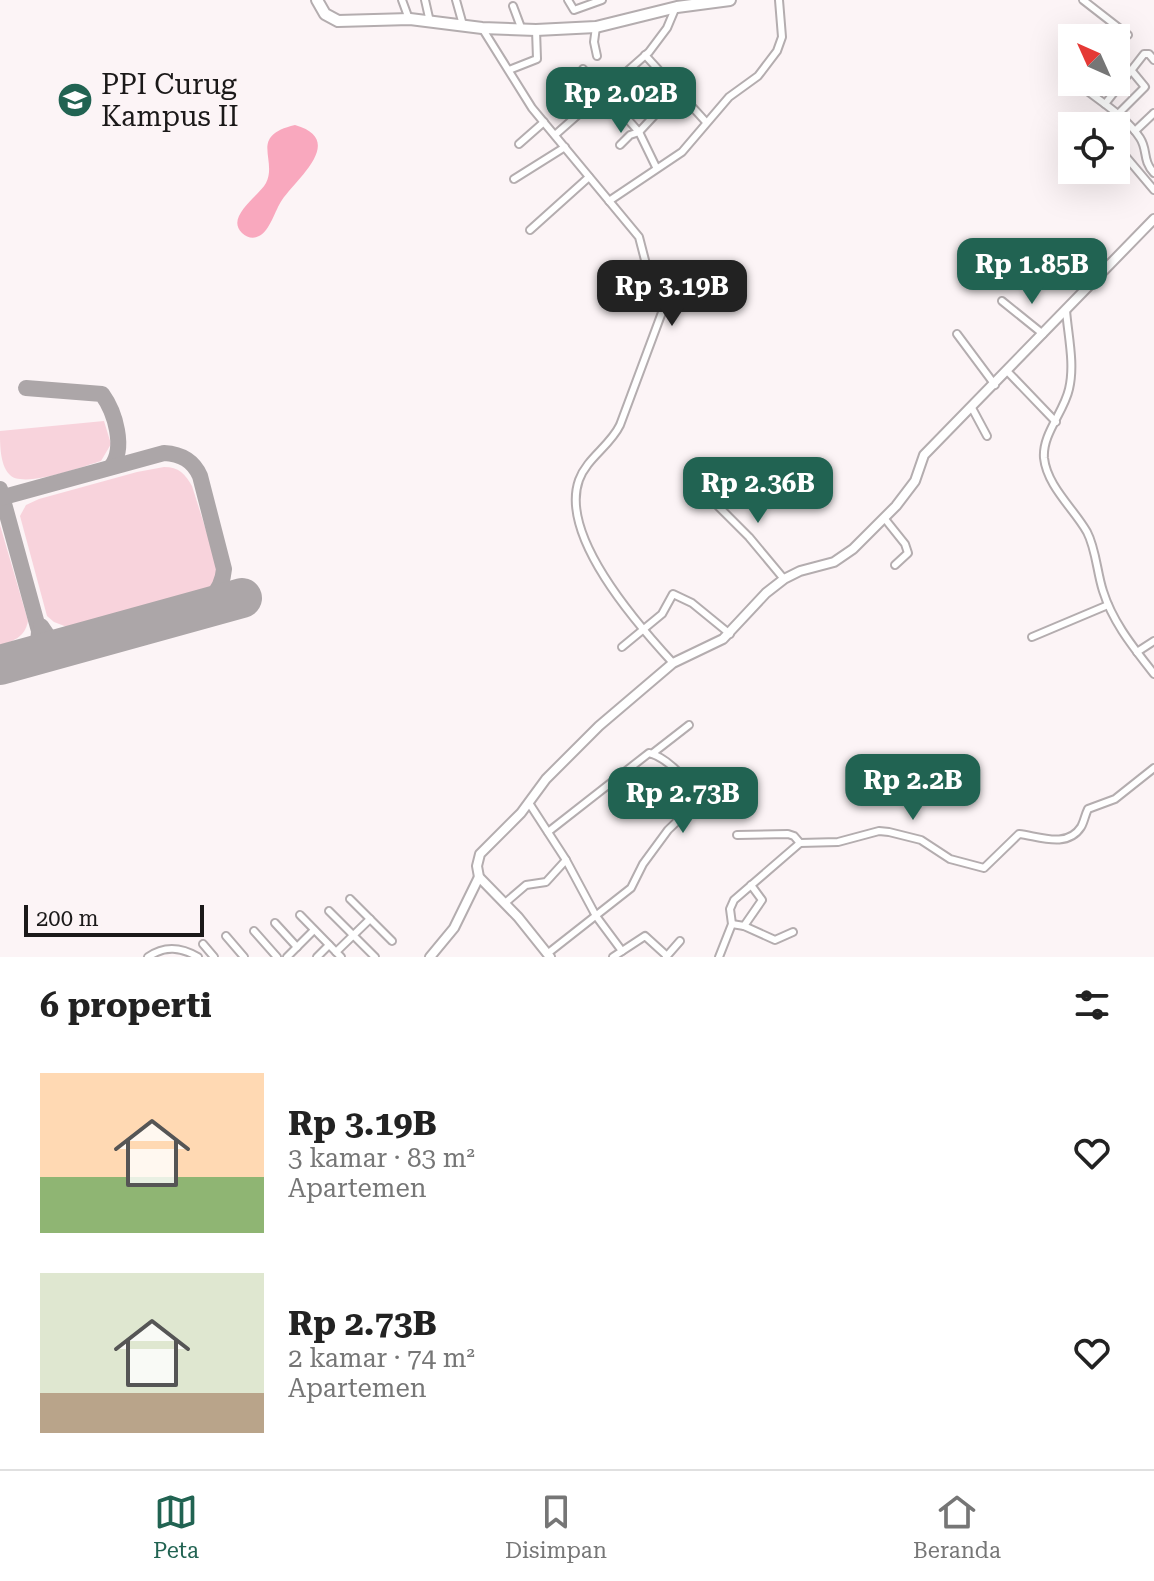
<!DOCTYPE html>
<html lang="id">
<head>
<meta charset="utf-8">
<style>
  :root { --surface:#fff; --page:#f6f6f6; --text:#222; --muted:#767676; --line:#e0e0e0; --accent:#216352 }
  body { margin:0; font-family:"Roboto Serif",serif; background:var(--page); color:var(--text); height:100vh; display:flex; flex-direction:column; font-size:30px; white-space:nowrap }
  * { box-sizing:border-box; margin:0 }
  p { font-size:26px; color:var(--muted) }
  .icon { flex:none; width:44px; height:44px; fill:none; stroke:currentColor; stroke-width:2; stroke-linecap:round; stroke-linejoin:round }
  .map { position:relative; height:957px; overflow:hidden }
  .side { display:flex; flex-direction:column; background:var(--surface); flex:1 }
  .side>* { flex:none }
  .needle { width:52px; rotate:315deg }
  .buttons { position:absolute; left:1058px; top:24px; display:grid; gap:16px }
  .buttons a { display:grid; place-items:center; width:72px; height:72px; border-radius:0px; background:var(--surface); box-shadow:0 8px 32px #0002; font-size:40px }
  .scale { position:absolute; left:24px; bottom:20px; width:180px; box-sizing:border-box; padding-left:8px; border:4px solid #1b1919; border-top:0; font-size:22px; line-height:28px; white-space:nowrap; color:#1b1919; -webkit-text-stroke:6px #fcf4f6; paint-order:stroke }
  .price { position:absolute; translate:-50% -68px; padding:0 18px; border-radius:16px; background:var(--accent); color:#fff; font-size:26px; line-height:52px; filter:drop-shadow(0 2px 4px #0008) }
  .price::after { content:''; position:absolute; left:50%; top:48px; width:24px; height:18px; margin-left:-12px; background:inherit; clip-path:polygon(0 0,100% 0,50% 100%) }
  .price.on { background:#222; color:#fff }
  ul { padding:0; list-style:none }
  li { display:flex; align-items:center; gap:24px; height:200px; padding:0 40px }
  li span { display:grid; place-items:center; flex:none; width:224px; height:160px; border-radius:0px; color:#555 }
  li>.icon { margin-inline-start:auto }
  span .icon { width:96px; height:96px; fill:#fffc; stroke-width:1 }
  li b { font-size:34px }
  h2 { display:flex; justify-content:space-between; align-items:center; height:96px; padding:0 40px; font-size:34px }
  .tabs { display:flex; justify-content:space-around; align-items:center; height:112px; border-top:2px solid var(--line); background:var(--surface); font-size:22px; color:var(--muted) }
  .tabs a { display:grid; justify-items:center; gap:4px }
  .tabs .on { color:var(--accent) }
  .map>svg:first-child { display:block }
</style>
</head>
<body>
<div class="map">
<svg width="1154" height="957" viewBox="0 0 1154 957">
  <rect width="100%" height="100%" fill="#fcf4f6"/>
  <g fill="#f8d3dc">
    <path d="M104,421l7,23 -10,17c-17,5 -80,29 -92,13 -9,-10 -9,-30 -9,-43z"/>
    <path d="M164,467c15,0 21,7 28,19l25,79c0,8 -1,16 -7,22l-143,40 -13,-5 -7,-6 -27,-100 6,-11 13,-6 98,-27z"/>
    <path d="M0,525l28,96c-3,16 -14,20 -28,24z"/>
  </g>
  <path fill="#f9a8be" d="M295,125c52,15 1,54 -13,75 -7,10 -12,31 -23,36 -5,3 -12,2 -17,-3 -17,-16 17,-37 24,-50 12,-24 -18,-47 29,-58z"/>
  <g fill="none" stroke-linecap="round" stroke-linejoin="round">
    <g stroke="#aca6a8" stroke-width="16">
      <path d="M26,388l76,6c13,18 24,54 9,73"/>
      <path d="M0,489l39,142c0,20 -13,25 -30,32"/>
      <path d="M0,498l164,-45c17,1 29,7 36,23l24,93c-2,25 -20,38 -42,46"/>
      <polyline points="41,626 54,645 72,645"/>
    </g>
    <polyline stroke="#aca6a8" stroke-width="40" points="0,665 242,598"/>
    <defs>
      <g id="minor">
        <polyline points="402,0 409,19"/>
        <polyline points="425,0 430,22"/>
        <polyline points="456,0 463,25"/>
        <polyline points="568,0 574,10 602,0"/>
        <polyline points="1083,0 1128,35"/>
        <polyline points="513,6 522,30"/>
        <polyline points="596,27 594,42 597,56"/>
        <path d="M482,28l50,80 107,129 7,27 16,13 6,9 -4,21 -44,118c-10,21 -33,33 -41,55 -20,56 58,144 94,183"/>
        <polyline points="1116,51 1121,45"/>
        <polyline points="645,55 706,122"/>
        <polyline points="583,69 639,132 656,167"/>
        <polyline points="1072,69 1070,74 1072,79"/>
        <polyline points="509,70 537,59 536,30"/>
        <path d="M1076,82c20,17 49,33 64,56 8,12 2,22 14,35"/>
        <polyline points="1105,104 1144,54 1149,54 1154,60"/>
        <polyline points="1117,115 1145,87 1131,70"/>
        <polyline points="1135,131 1154,113"/>
        <polyline points="555,135 649,52 667,28 675,9"/>
        <polyline points="519,144 544,122"/>
        <polyline points="620,145 630,135 639,132 677,91"/>
        <polyline points="1116,145 1154,190"/>
        <polyline points="514,179 565,147"/>
        <polyline points="609,201 682,152 729,97 758,76 777,51 782,37 779,0"/>
        <polyline points="530,230 589,177"/>
        <polyline points="1002,301 1043,334"/>
        <path d="M1066,310c2,26 9,54 3,79 -5,23 -27,45 -25,69 3,28 30,51 43,74 9,17 10,41 16,59 10,32 31,57 51,83"/>
        <polyline points="957,334 995,385"/>
        <polyline points="1008,372 1056,422"/>
        <polyline points="972,408 987,436"/>
        <polyline points="706,494 749,537 784,579"/>
        <polyline points="885,519 905,544 908,553 895,565"/>
        <polyline points="1032,637 1108,605"/>
        <polyline points="622,647 662,614 673,594 692,603 730,634"/>
        <polyline points="1137,652 1154,641"/>
        <polyline points="653,753 689,725"/>
        <polyline points="529,803 566,860"/>
        <polyline points="737,835 788,834 794,836 800,843"/>
        <polyline points="350,899 392,941"/>
        <polyline points="505,903 526,885 546,882 566,860 596,916 622,951"/>
        <polyline points="329,911 375,957"/>
        <polyline points="300,915 341,957"/>
        <polyline points="275,923 297,947"/>
        <polyline points="732,924 744,926 775,940 793,932"/>
        <polyline points="744,926 762,900 751,885"/>
        <polyline points="254,931 277,957"/>
        <polyline points="226,936 244,957"/>
        <polyline points="203,944 214,957"/>
        <polyline points="336,952 370,919"/>
        <path d="M547,954l84,-66 12,-24 25,-34 26,-25 3,-7c-9,-18 -29,-40 -48,-45l-101,79"/>
        <path d="M148,957c17,-12 33,-10 50,0"/>
        <polyline points="287,957 314,930"/>
        <polyline points="317,957 329,945"/>
        <polyline points="613,957 645,936 667,956"/>
        <polyline points="666,957 680,941"/>
        <path d="M719,957l13,-33 -2,-15 4,-9 66,-57 38,-1 41,-11 10,1 32,8 29,19 34,9 35,-34c19,2 48,15 62,-7 3,-5 4,-12 7,-18l27,-10 39,-31"/>
      </g>
      <g id="tertiary">
        <polyline points="430,957 454,928 479,877"/>
        <polyline points="550,957 518,917 479,877 477,866 480,854 521,813 546,779 599,726 673,663 723,639 766,593 784,579 800,571 834,562 853,549 896,506 915,481 924,455 1154,219"/>
      </g>
      <polyline id="primary" points="317,0 325,14 338,21 410,19 482,28 536,30 596,27 677,7 730,0"/>
    </defs>
    <use href="#minor" stroke="#b4adaf" stroke-width="10"/>
    <use href="#tertiary" stroke="#b4adaf" stroke-width="12"/>
    <use href="#primary" stroke="#b4adaf" stroke-width="14"/>
    <use href="#minor" stroke="#fff" stroke-width="6"/>
    <use href="#tertiary" stroke="#fff" stroke-width="8"/>
    <use href="#primary" stroke="#fff" stroke-width="10"/>
  </g>
  <defs>
    <symbol id="university-disc" viewBox="-11 -11 22 22"><circle r="9.5" fill="#216352" stroke="#fcf4f6"/><path d="M0-5L7-2L0 1L-7-2ZM-4 1L0 2.5L4 1V4Q0 6-4 4Z" fill="#fff"/></symbol>
  </defs>
  <g fill-rule="evenodd">
    <use href="#university-disc" x="55" y="80" width="40" height="40"/>
  </g>
  <g text-anchor="middle" stroke-width="8" stroke-linejoin="round" paint-order="stroke">
    <g font-size="28" fill="#1b1919" stroke="#fcf4f6" text-anchor="start">
      <text x="101" y="94">PPI Curug<tspan x="101" dy="32">Kampus II</tspan></text>
    </g>
  </g>
</svg>
<div class="buttons">
<a><svg class="needle" viewBox="-14 -14 28 28"><path d="M0-13l5 13h-10z" fill="#e53935"/><path d="M0 13l5-13h-10z" fill="#767676"/></svg></a>
<a><svg class="icon" aria-label="locate" viewBox="0 0 24 24"><circle cx="12" cy="12" r="6"/><path d="M12 2v4M12 18v4M2 12h4M18 12h4"/></svg></a>
</div>
<div class="scale">200 m</div>
<b class="price" style="left:621px;top:135px">Rp 2.02B</b>
<b class="price" style="left:1032px;top:306px">Rp 1.85B</b>
<b class="price on" style="left:672px;top:328px">Rp 3.19B</b>
<b class="price" style="left:758px;top:525px">Rp 2.36B</b>
<b class="price" style="left:913px;top:822px">Rp 2.2B</b>
<b class="price" style="left:683px;top:835px">Rp 2.73B</b>
</div>
<section class="side">
<h2>6 properti<svg class="icon" aria-label="filters" viewBox="0 0 24 24"><path d="M4 7h16M4 17h16"/><circle cx="9" cy="7" r="2"/><circle cx="15" cy="17" r="2"/></svg></h2>
<ul>
<li><span style="background:linear-gradient(#ffd9b3 65%,#8fb573 0)"><svg class="icon" aria-label="home" viewBox="0 0 24 24"><path d="M3 11l9-7 9 7M6 9v11h12V9"/></svg></span><div><b>Rp 3.19B</b><p>3 kamar · 83 m²</p><p>Apartemen</p></div><svg class="icon" aria-label="heart" viewBox="0 0 24 24"><path d="M12 20l-8-8c-3-5 5-10 8-4 3-6 11-1 8 4z"/></svg></li>
<li><span style="background:linear-gradient(#dfe7d0 75%,#b9a48a 0)"><svg class="icon" aria-label="home" viewBox="0 0 24 24"><path d="M3 11l9-7 9 7M6 9v11h12V9"/></svg></span><div><b>Rp 2.73B</b><p>2 kamar · 74 m²</p><p>Apartemen</p></div><svg class="icon" aria-label="heart" viewBox="0 0 24 24"><path d="M12 20l-8-8c-3-5 5-10 8-4 3-6 11-1 8 4z"/></svg></li>
</ul>
</section>
<nav class="tabs">
<a class="on"><svg class="icon" aria-label="map" viewBox="0 0 24 24"><path d="M3 6l6-2 6 2 6-2v14l-6 2-6-2-6 2zM9 4v14M15 6v14"/></svg>Peta</a>
<a><svg class="icon" aria-label="saved" viewBox="0 0 24 24"><path d="M7 4h10v16l-5-4-5 4z"/></svg>Disimpan</a>
<a><svg class="icon" aria-label="home" viewBox="0 0 24 24"><path d="M3 11l9-7 9 7M6 9v11h12V9"/></svg>Beranda</a>
</nav>
</body>
</html>
